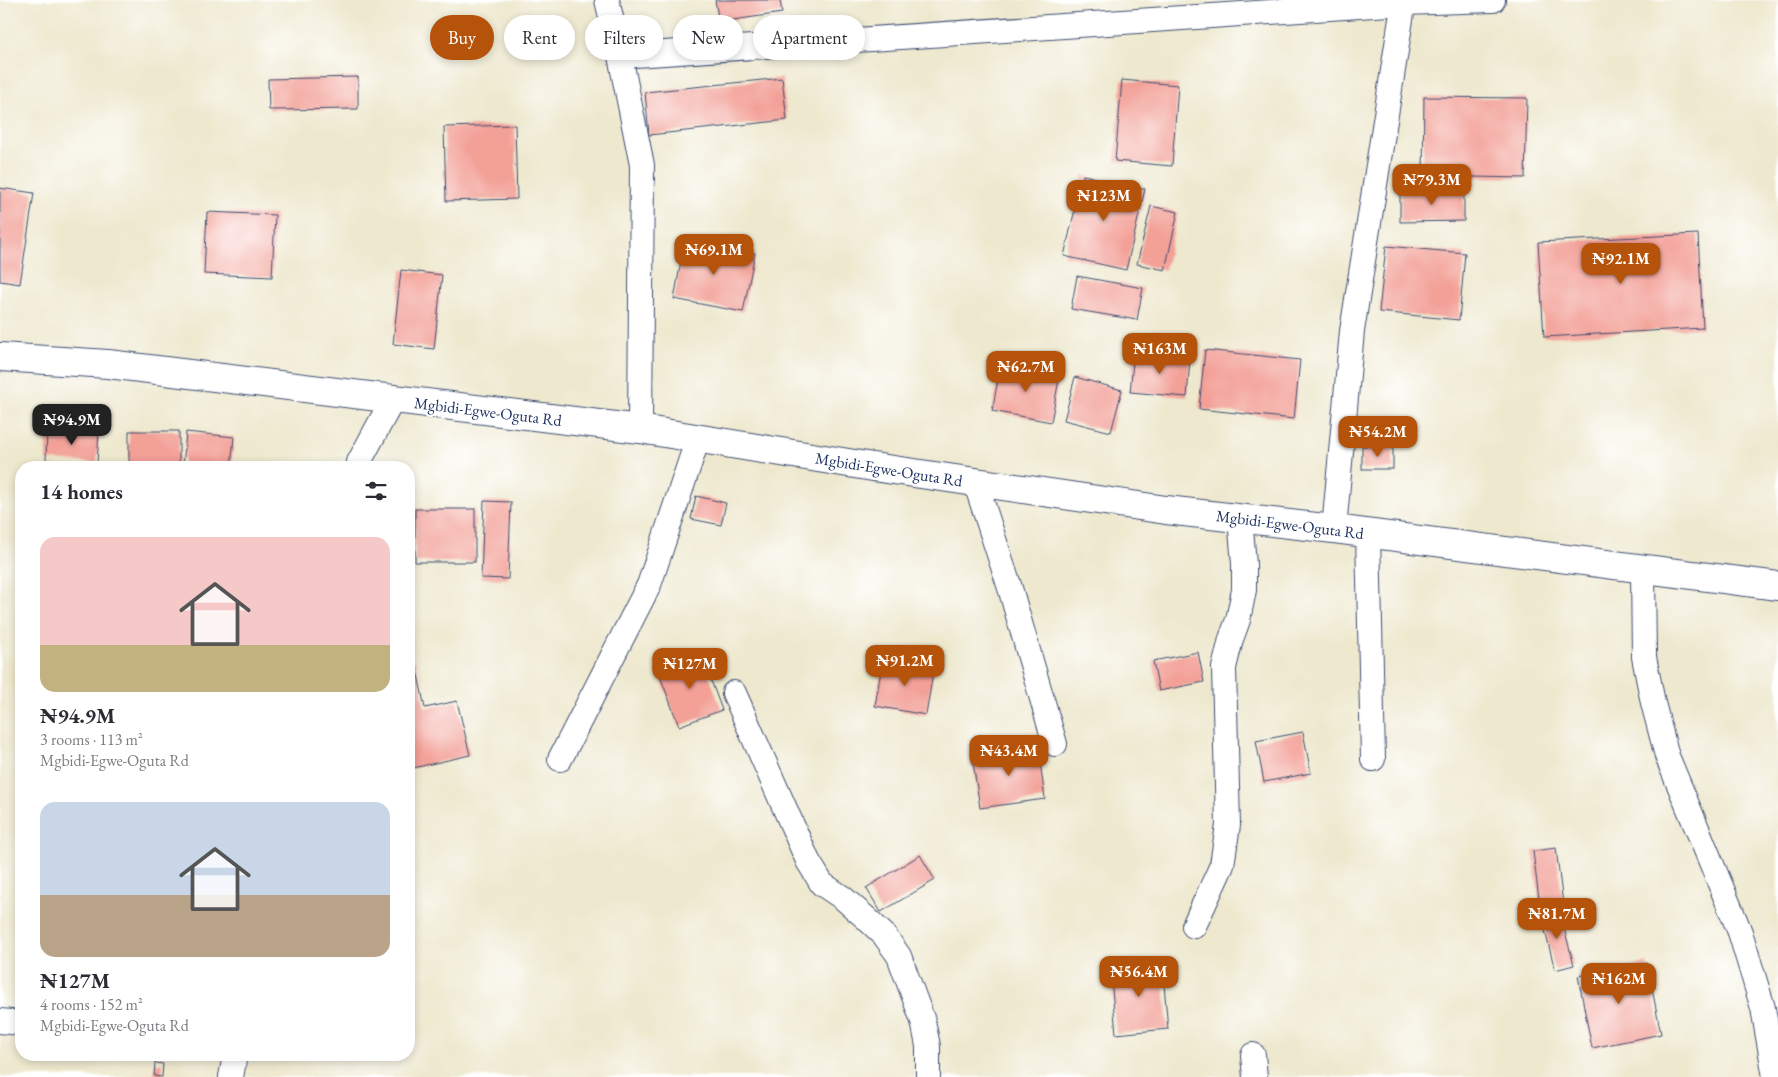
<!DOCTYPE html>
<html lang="en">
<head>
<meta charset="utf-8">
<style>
  :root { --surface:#fff; --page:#f7f7f7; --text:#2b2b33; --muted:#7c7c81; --accent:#b45309 }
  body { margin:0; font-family:"EB Garamond",serif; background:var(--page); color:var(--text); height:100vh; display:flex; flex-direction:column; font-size:19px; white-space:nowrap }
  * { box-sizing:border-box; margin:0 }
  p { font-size:16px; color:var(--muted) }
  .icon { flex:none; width:28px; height:28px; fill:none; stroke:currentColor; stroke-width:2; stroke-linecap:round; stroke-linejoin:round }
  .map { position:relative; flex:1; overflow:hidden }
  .details { position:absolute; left:15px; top:461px; width:400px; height:600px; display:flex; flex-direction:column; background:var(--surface); border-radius:20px; box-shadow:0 2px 8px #0003 }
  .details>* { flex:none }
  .top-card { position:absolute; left:430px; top:15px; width:475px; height:45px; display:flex; gap:10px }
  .price { position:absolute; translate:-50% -42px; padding:0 11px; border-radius:10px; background:var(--accent); color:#fff; font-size:16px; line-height:32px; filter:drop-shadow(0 1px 2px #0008) }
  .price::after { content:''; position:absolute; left:50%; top:30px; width:15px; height:11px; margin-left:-8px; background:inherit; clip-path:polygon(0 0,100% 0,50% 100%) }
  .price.current { background:#222; color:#fff }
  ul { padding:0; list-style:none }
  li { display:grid; align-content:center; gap:10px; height:265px; padding:0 25px }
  li span { display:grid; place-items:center; height:155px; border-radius:15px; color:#555 }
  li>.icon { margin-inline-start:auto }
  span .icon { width:90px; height:90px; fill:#fffc; stroke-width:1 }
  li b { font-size:21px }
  h2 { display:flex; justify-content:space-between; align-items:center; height:60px; padding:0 25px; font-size:21px }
  .tag { padding:0 18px; border-radius:22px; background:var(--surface); box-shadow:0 2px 8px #0003; font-size:18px; line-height:45px }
  .tag.current { background:var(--accent); color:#fff }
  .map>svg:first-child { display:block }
</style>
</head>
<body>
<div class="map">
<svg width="1778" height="1077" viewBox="0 0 1778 1077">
  <rect width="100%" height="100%" fill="#fff"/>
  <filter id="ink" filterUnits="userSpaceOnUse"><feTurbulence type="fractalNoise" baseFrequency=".02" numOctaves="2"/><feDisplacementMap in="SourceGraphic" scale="10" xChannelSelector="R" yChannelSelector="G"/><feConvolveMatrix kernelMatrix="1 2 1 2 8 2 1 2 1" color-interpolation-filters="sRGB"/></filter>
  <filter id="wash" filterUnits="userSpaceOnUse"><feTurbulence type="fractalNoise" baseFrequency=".0096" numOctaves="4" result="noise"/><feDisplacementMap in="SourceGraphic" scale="20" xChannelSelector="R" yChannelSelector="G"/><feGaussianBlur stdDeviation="1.12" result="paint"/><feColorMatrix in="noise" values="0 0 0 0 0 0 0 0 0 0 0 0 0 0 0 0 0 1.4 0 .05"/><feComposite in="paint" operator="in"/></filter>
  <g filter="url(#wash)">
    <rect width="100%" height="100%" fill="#eee8ce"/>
    <g id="blocks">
      <g fill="#f3a097">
        <polygon points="715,0 780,0 782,13 719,22"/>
        <polygon points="358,77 358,109 269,110 268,79"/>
        <polygon points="782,78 787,120 649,135 645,92"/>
        <polygon points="1122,80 1178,85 1172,166 1115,161"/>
        <polygon points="1424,97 1527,98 1525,178 1423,176"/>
        <polygon points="515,125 517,199 446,201 444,127"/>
        <polygon points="1083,175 1145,189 1126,270 1064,256"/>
        <polygon points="0,188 34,193 20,284 0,281"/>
        <polygon points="1464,191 1464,221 1400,222 1400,192"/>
        <polygon points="1151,206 1178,212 1165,270 1137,264"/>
        <polygon points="207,212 275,215 272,277 204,274"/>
        <polygon points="1698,234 1703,328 1544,337 1538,242"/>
        <polygon points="685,239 755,253 743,312 674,299"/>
        <polygon points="1386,246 1465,253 1459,320 1379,312"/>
        <polygon points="401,270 442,275 434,349 393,344"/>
        <polygon points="1077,276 1143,288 1137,320 1071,309"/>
        <polygon points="1205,350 1300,360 1294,419 1199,409"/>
        <polygon points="1134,353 1190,359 1187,397 1130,392"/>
        <polygon points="1001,364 1060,374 1051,422 992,411"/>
        <polygon points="1075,377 1122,390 1111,432 1064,420"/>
        <polygon points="47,429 99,432 97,463 46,460"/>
        <rect x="129" y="431" width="50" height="37"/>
        <polygon points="186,432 234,437 231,468 183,468"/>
        <rect x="1362" y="446" width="31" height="23"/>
        <polygon points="696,496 726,503 721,525 691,519"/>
        <polygon points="484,501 511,502 508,579 481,578"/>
        <rect x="415" y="509" width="60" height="53"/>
        <polygon points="1198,652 1204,682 1159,691 1153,661"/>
        <polygon points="701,654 722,710 679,726 658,671"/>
        <polygon points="883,659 934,667 926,715 875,706"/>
        <polygon points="415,661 425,708 457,701 470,755 409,769 409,662"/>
        <polygon points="1303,732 1311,773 1264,782 1256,741"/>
        <polygon points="1038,746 1045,799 980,808 972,756"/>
        <polygon points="1556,848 1563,904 1540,908 1533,851"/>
        <polygon points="920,855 935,880 881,912 866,888"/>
        <polygon points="1559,910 1574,965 1555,970 1541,915"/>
        <polygon points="1162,962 1168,1029 1116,1034 1110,966"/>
        <polygon points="1647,963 1661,1034 1592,1048 1578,976"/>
        <polygon points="155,1063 163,1064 162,1077 154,1076"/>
      </g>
    </g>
  </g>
  <g filter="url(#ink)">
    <use href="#blocks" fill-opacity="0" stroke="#3b4b6f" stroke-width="1"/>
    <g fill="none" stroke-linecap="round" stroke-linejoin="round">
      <defs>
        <g id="minor">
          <polyline points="607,0 620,56 642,165 640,429"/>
          <polyline points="620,56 1403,3 1493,0"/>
          <polyline points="358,468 359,462 393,399"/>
          <polyline points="975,481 1010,588 1055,744"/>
          <polyline points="1334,529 1352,331 1404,0"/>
          <polyline points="1368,534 1373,759"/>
          <polyline points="1643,569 1644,657 1653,703 1667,756 1740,932 1763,1008 1775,1077"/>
          <polyline points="734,693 808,861 822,884 843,898 866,918 884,935 899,956 923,1021 928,1046 928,1077"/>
          <polyline points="560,759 649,585 698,438"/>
          <polyline points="1194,926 1222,865 1228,825 1224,668 1231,639 1238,620 1244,590 1244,564 1240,518"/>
          <polyline points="0,1021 21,1023"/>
          <polyline points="1253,1055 1255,1077"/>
          <polyline points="231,1077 235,1055"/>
        </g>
        <polyline id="tertiary" points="0,357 108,364 640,429 873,467 1166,510 1334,529 1778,586"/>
      </defs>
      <use href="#minor" stroke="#3b4b6f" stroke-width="26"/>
      <use href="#tertiary" stroke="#3b4b6f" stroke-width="30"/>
      <use href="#minor" stroke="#fff" stroke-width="24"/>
      <use href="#tertiary" stroke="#fff" stroke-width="28"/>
    </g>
  </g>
  <g text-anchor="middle" stroke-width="4.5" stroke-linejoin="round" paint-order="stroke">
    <g font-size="16" fill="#1b2f5e" stroke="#fff">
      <text transform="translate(488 411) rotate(7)" y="6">Mgbidi-Egwe-Oguta Rd</text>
      <text transform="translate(889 469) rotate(9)" y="6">Mgbidi-Egwe-Oguta Rd</text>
      <text transform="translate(1290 524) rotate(7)" y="6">Mgbidi-Egwe-Oguta Rd</text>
    </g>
  </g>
</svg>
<b class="price" style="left:1432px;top:206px">₦79.3M</b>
<b class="price" style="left:1104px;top:222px">₦123M</b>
<b class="price" style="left:714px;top:276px">₦69.1M</b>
<b class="price" style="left:1621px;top:285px">₦92.1M</b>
<b class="price" style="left:1160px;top:375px">₦163M</b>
<b class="price" style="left:1026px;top:393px">₦62.7M</b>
<b class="price current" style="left:72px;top:446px">₦94.9M</b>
<b class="price" style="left:1378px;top:458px">₦54.2M</b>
<b class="price" style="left:905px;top:687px">₦91.2M</b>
<b class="price" style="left:690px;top:690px">₦127M</b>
<b class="price" style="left:1009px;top:777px">₦43.4M</b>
<b class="price" style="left:1557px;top:940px">₦81.7M</b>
<b class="price" style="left:1139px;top:998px">₦56.4M</b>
<b class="price" style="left:1619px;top:1005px">₦162M</b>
<div class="top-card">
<a class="tag current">Buy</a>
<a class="tag">Rent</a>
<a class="tag">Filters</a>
<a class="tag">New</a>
<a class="tag">Apartment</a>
</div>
<section class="details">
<h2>14 homes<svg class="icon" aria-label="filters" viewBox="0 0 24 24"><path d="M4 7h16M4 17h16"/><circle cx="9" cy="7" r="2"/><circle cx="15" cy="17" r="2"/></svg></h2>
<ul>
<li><span style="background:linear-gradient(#f6c9c9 70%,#c2b280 0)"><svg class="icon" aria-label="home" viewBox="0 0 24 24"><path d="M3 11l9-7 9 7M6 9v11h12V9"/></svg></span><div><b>₦94.9M</b><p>3 rooms · 113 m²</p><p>Mgbidi-Egwe-Oguta Rd</p></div></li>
<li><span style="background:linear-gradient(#c9d6e8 60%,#b9a48a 0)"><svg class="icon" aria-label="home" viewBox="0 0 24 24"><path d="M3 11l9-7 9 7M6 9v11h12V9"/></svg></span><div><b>₦127M</b><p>4 rooms · 152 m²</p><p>Mgbidi-Egwe-Oguta Rd</p></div></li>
</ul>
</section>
</div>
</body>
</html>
